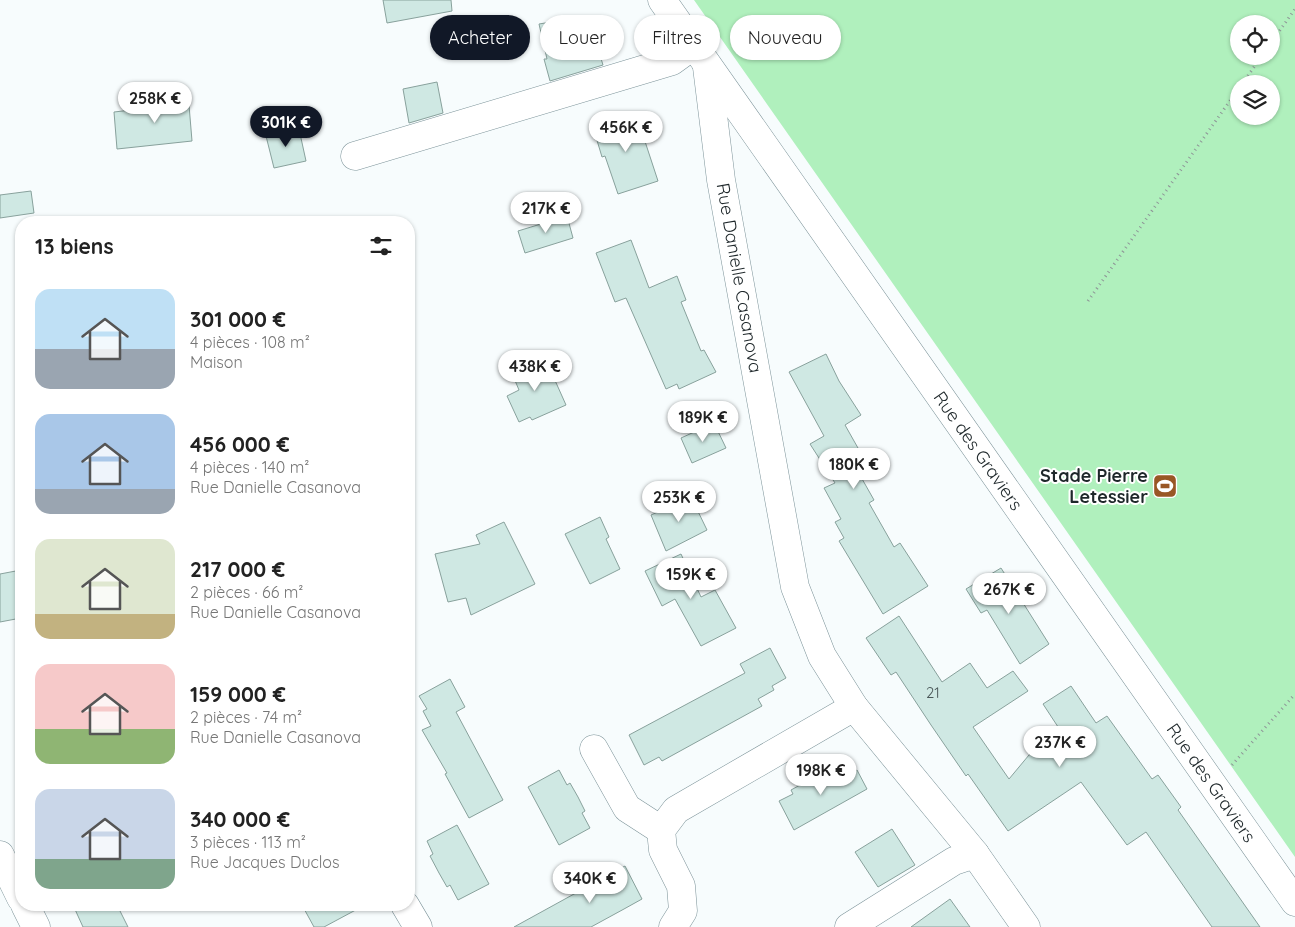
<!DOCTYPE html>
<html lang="fr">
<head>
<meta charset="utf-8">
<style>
  :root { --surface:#fff; --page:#f6f6f6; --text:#222; --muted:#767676; --accent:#111827 }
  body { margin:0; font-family:Quicksand,sans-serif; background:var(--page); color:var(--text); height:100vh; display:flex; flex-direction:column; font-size:19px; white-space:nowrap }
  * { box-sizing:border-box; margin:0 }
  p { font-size:16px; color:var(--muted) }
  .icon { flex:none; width:28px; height:28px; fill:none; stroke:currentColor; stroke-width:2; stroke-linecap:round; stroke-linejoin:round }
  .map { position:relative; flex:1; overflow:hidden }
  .sheet { position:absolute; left:15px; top:216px; width:400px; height:695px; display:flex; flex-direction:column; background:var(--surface); border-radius:20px; box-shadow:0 1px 4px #0004 }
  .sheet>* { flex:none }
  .hud { position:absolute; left:430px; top:15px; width:475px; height:45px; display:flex; gap:10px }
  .buttons { position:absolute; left:1230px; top:15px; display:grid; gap:10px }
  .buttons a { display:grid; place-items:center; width:50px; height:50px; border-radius:50%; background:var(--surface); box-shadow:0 1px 4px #0004; font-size:25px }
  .price { position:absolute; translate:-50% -42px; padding:0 11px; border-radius:18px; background:#fff; color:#222; font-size:16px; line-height:32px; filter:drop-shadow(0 1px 2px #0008) }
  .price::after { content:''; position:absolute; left:50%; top:30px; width:15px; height:11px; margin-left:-8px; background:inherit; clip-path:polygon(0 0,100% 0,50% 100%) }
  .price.selected { background:var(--accent); color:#fff }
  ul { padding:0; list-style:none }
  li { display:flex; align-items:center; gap:15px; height:125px; padding:0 20px }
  li span { display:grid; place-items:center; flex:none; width:140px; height:100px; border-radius:15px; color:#555 }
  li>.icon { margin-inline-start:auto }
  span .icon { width:60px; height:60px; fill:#fffc; stroke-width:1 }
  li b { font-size:21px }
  h2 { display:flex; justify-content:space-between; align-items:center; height:60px; padding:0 20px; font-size:21px }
  .tag { padding:0 18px; border-radius:22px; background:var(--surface); box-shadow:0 1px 4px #0004; font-size:18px; line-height:45px }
  .tag.selected { background:var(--accent); color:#fff }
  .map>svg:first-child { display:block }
</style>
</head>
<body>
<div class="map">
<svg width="1295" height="927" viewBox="0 0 1295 927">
  <rect width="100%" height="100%" fill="#f7fcfd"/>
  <path fill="#b0f0bd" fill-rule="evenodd" d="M694,0h601v857zM1239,24h32v32h-32zM1239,84h32v32h-32z"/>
  <g fill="#cfe8e3" stroke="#88a19c">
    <polygon points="383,0 451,0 452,11 387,23"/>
    <polygon points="588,16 603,65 550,81 544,59 547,59 539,24"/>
    <polygon points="437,82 443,113 409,123 403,89"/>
    <polygon points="188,93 192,141 117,149 114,112 158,107 157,96"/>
    <polygon points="636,114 658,181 618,194 605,156 602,157 593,127"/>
    <polygon points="299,129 306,161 274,168 266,136"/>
    <polygon points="31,191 34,213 0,218 0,195"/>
    <polygon points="567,216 573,238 525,253 518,231"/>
    <polygon points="631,240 649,288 677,276 686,300 681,302 701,351 704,350 716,372 679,389 677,384 666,389 626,298 615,302 596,253"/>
    <polygon points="826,354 839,381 861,415 845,425 867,464 857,470 874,500 869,503 894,547 900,543 928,586 883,614 839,541 844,538 835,522 841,519 824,488 835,483 810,444 824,436 789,372"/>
    <polygon points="545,358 566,405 532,420 530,417 519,422 507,396 519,390 511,371"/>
    <polygon points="714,423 726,448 692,463 681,438"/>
    <polygon points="691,497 707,530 666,551 651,515"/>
    <polygon points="600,517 609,537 606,539 620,569 590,584 565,534"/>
    <polygon points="504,522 535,584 471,615 466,598 448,602 435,554 480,544 476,535"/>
    <polygon points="681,554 701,597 715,590 736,628 701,646 675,599 662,606 645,571"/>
    <polygon points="1001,568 1049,644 1020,664 987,610 981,613 966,589"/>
    <polygon points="21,570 21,618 0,622 0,574"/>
    <polygon points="899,616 942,682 970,663 987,688 1013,671 1028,691 973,727 1009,779 1029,755 1062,733 1043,704 1071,686 1096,723 1107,716 1152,779 1158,775 1181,807 1178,810 1260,927 1212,927 1146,832 1127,845 1081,782 1008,831 968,774 966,776 931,725 896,672 891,675 866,638"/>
    <polygon points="770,648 786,678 772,686 774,690 758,699 762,706 662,761 659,757 644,765 629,735 745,673 740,664"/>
    <polygon points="450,679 465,707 456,712 503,800 469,818 445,774 447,773 422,730 431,726 423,711 427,709 419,696"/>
    <polygon points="838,769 842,778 857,770 867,789 794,830 779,801 793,794 791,790 820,774 822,778"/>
    <polygon points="559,770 567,785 570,783 578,797 585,811 582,813 590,828 559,845 528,787"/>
    <polygon points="457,825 489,884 458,900 450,885 447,887 439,873 430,856 433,854 427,841"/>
    <polygon points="892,829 915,865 878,887 855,852"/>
    <polygon points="625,866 642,899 624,909 591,927 514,927"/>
    <polygon points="950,899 970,927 911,927"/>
    <polygon points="73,905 117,905 128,927 83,927"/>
    <polygon points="302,905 365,905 324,927 314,927"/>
  </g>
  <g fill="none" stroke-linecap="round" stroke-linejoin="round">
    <defs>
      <g id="minor">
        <polyline points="662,0 1295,902"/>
        <polyline points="707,67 721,180 795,587 822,656 854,707 975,854 1026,927"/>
        <polyline points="355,156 672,61 694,45"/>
        <polyline points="594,749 627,808 661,830"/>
        <polyline points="0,855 21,898"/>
        <polyline points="25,905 36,927"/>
        <polyline points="405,905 418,927"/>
        <polyline points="673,927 683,911 681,886 663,850 661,830 676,810 854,707"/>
        <polyline points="849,927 954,861 975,854"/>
      </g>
    </defs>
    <use href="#minor" stroke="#7c9399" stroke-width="29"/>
    <g stroke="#8e9597" stroke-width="3" stroke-dasharray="1 4" stroke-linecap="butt">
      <polyline points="1271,43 1295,9"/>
      <polyline points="1242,84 1262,56"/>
      <polyline points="1088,301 1239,88"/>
      <polyline points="1232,765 1295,694"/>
    </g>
    <use href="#minor" stroke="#fff" stroke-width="28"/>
  </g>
  <defs>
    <symbol id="stadium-square" viewBox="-11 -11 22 22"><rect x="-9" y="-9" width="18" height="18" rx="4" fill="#995725" stroke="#fff"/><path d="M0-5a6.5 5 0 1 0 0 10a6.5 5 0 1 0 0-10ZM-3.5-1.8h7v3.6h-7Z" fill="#fff"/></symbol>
  </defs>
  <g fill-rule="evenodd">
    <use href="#stadium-square" x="1151" y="472" width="28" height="28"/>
  </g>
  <g text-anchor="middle" stroke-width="4" stroke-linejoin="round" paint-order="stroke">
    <g font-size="15" fill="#4a5758">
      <text x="933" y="698">21</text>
    </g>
    <g font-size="18" fill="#1e272a" stroke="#fff">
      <text transform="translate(739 278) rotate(80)" y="6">Rue Danielle Casanova</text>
      <text transform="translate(978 451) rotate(55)" y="6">Rue des Graviers</text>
      <text transform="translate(1211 783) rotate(55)" y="6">Rue des Graviers</text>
    </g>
    <g font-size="18" font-weight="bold" fill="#1e272a" stroke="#fff" text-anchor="end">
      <text x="1148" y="482">Stade Pierre<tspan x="1148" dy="21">Letessier</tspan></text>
    </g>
  </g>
</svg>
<div class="buttons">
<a><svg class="icon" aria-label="locate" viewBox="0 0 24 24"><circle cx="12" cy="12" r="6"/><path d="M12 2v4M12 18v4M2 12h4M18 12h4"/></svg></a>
<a><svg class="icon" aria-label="layers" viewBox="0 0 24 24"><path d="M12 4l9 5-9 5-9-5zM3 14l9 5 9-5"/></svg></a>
</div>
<b class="price" style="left:155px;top:124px">258K €</b>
<b class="price selected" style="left:286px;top:148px">301K €</b>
<b class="price" style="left:626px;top:153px">456K €</b>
<b class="price" style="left:546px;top:234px">217K €</b>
<b class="price" style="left:535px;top:392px">438K €</b>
<b class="price" style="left:703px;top:443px">189K €</b>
<b class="price" style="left:854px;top:490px">180K €</b>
<b class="price" style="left:679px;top:523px">253K €</b>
<b class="price" style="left:691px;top:600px">159K €</b>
<b class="price" style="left:1009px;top:615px">267K €</b>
<b class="price" style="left:1060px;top:768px">237K €</b>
<b class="price" style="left:821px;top:796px">198K €</b>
<b class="price" style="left:590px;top:904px">340K €</b>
<div class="hud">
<a class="tag selected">Acheter</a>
<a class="tag">Louer</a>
<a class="tag">Filtres</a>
<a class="tag">Nouveau</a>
</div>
<section class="sheet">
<h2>13 biens<svg class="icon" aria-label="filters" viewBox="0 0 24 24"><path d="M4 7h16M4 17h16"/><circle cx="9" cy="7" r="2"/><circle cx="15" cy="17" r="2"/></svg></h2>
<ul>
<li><span style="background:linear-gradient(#bfe0f5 60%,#9aa5b1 0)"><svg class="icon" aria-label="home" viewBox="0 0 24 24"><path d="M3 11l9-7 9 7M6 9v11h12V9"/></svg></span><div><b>301 000 €</b><p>4 pièces · 108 m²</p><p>Maison</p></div></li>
<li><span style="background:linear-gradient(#a9c7e8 75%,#9aa5b1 0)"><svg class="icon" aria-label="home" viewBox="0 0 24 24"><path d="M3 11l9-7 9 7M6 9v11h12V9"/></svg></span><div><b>456 000 €</b><p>4 pièces · 140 m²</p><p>Rue Danielle Casanova</p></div></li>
<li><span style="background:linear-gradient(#dfe7d0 75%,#c2b280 0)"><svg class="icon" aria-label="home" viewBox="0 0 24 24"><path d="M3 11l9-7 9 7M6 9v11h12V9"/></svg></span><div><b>217 000 €</b><p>2 pièces · 66 m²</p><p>Rue Danielle Casanova</p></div></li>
<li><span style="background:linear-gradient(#f6c9c9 65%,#8fb573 0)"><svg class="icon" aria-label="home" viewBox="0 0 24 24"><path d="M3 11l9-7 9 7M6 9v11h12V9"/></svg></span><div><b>159 000 €</b><p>2 pièces · 74 m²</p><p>Rue Danielle Casanova</p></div></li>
<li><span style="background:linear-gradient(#c9d6e8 70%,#7fa58c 0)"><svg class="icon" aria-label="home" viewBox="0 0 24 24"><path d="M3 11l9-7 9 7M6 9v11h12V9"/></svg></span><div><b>340 000 €</b><p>3 pièces · 113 m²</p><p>Rue Jacques Duclos</p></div></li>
</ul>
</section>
</div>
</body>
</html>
